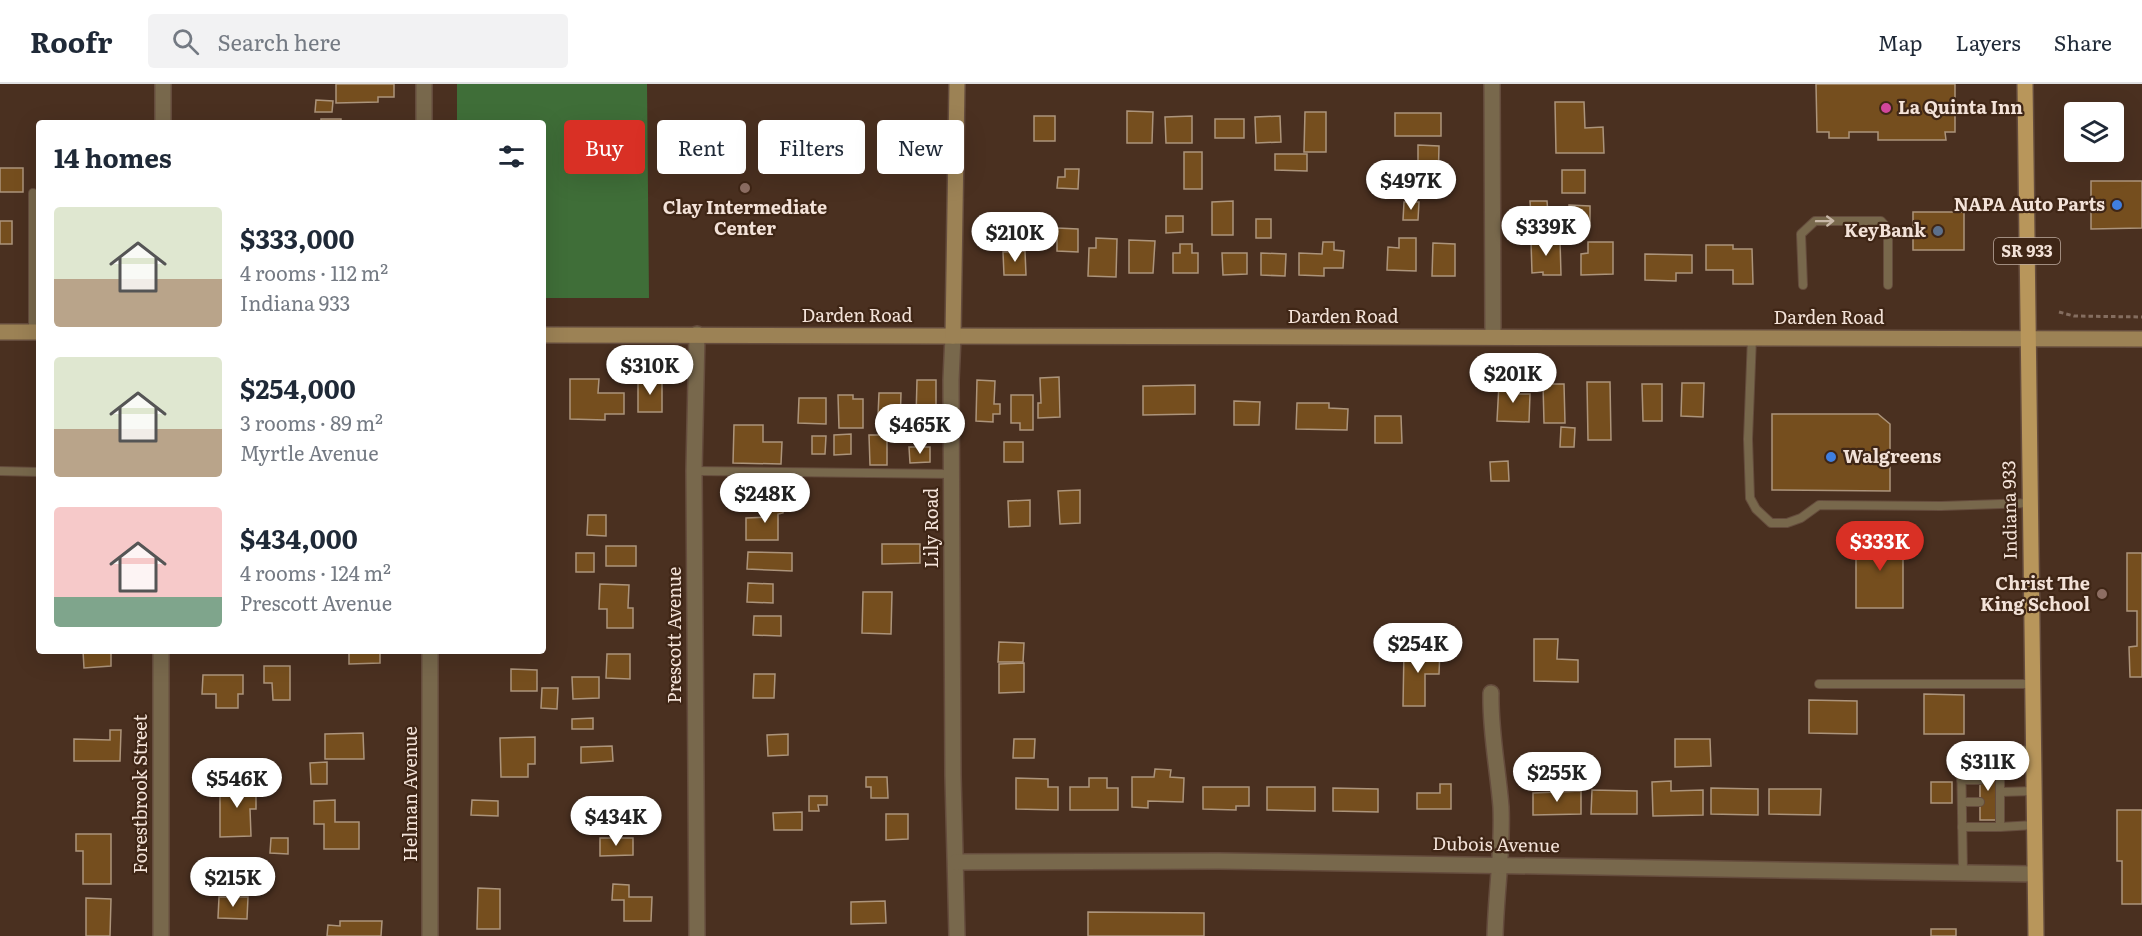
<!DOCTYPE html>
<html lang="en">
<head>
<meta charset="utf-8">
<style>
  :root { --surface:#fff; --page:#f2f2f3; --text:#1f2937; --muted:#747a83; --line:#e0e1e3; --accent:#d93025 }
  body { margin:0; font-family:Literata,serif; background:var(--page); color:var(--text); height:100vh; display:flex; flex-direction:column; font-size:22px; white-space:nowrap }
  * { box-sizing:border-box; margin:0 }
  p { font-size:20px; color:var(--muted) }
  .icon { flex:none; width:33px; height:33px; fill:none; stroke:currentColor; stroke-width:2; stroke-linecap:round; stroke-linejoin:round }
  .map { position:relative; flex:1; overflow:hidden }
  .sheet { position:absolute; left:36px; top:36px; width:510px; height:534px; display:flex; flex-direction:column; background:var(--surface); border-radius:6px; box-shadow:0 6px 24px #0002 }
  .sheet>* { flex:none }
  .banner { position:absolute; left:564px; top:36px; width:570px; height:54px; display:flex; gap:12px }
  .controls { position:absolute; left:2064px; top:18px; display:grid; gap:12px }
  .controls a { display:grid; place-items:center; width:60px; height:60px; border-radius:6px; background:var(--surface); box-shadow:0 6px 24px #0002; font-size:30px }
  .price { position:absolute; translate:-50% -51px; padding:0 14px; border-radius:21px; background:#fff; color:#222; font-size:20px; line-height:39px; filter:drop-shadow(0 2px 3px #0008) }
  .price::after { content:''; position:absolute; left:50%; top:36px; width:18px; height:14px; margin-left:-9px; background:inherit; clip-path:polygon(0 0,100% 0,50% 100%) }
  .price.active { background:var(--accent); color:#fff }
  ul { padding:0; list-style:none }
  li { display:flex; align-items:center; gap:18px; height:150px; padding:0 18px }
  li span { display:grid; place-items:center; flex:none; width:168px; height:120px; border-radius:6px; color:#555 }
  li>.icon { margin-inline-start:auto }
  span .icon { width:72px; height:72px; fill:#fffc; stroke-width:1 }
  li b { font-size:26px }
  h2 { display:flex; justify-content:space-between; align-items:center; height:72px; padding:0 18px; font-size:26px }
  .tag { padding:0 21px; border-radius:6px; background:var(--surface); box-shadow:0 6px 24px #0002; font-size:21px; line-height:54px }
  .tag.active { background:var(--accent); color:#fff }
  header { display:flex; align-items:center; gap:36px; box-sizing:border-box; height:84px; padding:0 30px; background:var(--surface); border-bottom:2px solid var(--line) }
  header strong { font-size:28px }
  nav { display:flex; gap:33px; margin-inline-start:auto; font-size:21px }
  .search { width:420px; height:54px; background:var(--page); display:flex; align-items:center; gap:15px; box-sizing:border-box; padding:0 21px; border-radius:6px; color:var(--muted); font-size:22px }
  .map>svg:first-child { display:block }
</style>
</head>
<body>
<header>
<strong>Roofr</strong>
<div class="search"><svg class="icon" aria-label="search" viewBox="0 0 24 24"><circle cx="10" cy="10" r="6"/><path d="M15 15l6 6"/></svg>Search here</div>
<nav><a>Map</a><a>Layers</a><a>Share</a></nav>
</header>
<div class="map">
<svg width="2142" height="852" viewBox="0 0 2142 852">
  <rect width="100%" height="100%" fill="#4a3020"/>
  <polygon fill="#3f6e38" points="457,0 647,0 649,214 543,214 543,39 457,39"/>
  <g fill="#754e1e" stroke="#ac947b" stroke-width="1.5">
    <polygon points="336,0 394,0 394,13 378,13 378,18 336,19"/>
    <polygon points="1816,0 1955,0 1955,48 1945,48 1946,56 1878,56 1878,48 1849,48 1849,54 1829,54 1829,48 1817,48"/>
    <polygon points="316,16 333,17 332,28 315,28"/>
    <polygon points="1555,18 1584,18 1585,44 1603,43 1604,69 1556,69"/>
    <polygon points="1127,27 1153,28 1152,59 1127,59"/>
    <polygon points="1305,28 1326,28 1326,68 1304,68"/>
    <rect x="1395" y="29" width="46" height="23"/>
    <rect x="1034" y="32" width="21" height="25"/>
    <polygon points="1192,32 1192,59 1166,59 1165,33"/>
    <polygon points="1280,32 1281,58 1256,59 1255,33"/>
    <rect x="321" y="35" width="20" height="4"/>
    <rect x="1215" y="35" width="29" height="19"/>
    <polygon points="1418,61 1439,62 1438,103 1418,103"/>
    <rect x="1184" y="68" width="18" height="37"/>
    <polygon points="1275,70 1307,70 1307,87 1275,86"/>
    <rect x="0" y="84" width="23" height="24"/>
    <polygon points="1065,85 1079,85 1078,105 1057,104 1058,93 1065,93"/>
    <rect x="1562" y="86" width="23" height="23"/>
    <polygon points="2091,97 2142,97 2142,144 2091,145"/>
    <polygon points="1233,117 1233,151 1212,151 1212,118"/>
    <polygon points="1530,117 1547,117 1548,129 1531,130"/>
    <polygon points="1404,118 1419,118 1418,136 1403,136"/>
    <polygon points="1569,121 1590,122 1590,143 1569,143"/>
    <rect x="1913" y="128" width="51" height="38"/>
    <polygon points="1166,132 1183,132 1183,148 1166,149"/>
    <rect x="1256" y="135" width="15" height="19"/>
    <rect x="0" y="137" width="12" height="23"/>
    <polygon points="1057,144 1078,145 1078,168 1057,167"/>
    <polygon points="1096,154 1117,155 1116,193 1088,192 1089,164 1096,164"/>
    <polygon points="1399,154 1416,154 1416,187 1387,186 1388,163 1399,164"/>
    <polygon points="1129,156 1155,157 1153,189 1129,189"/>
    <polygon points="1560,156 1561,191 1543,191 1543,188 1532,189 1531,157"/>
    <polygon points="1323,158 1334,158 1334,166 1344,167 1343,184 1324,184 1324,192 1299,191 1299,169 1322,170"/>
    <polygon points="1588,158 1613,158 1613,190 1581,191 1581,170 1588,169"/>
    <polygon points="1433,159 1455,160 1455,192 1432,192"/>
    <polygon points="1180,160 1192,160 1192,169 1198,169 1198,189 1173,189 1173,169 1180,169"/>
    <polygon points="1706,161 1733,161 1733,165 1752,165 1753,200 1733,200 1733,186 1706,186"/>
    <polygon points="1025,167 1026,191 1004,191 1003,168"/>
    <polygon points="1222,169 1247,169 1247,190 1223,191"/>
    <polygon points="1261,169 1286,170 1285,192 1261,191"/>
    <polygon points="1645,170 1692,171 1692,189 1676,189 1676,197 1645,196"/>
    <polygon points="1059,293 1060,333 1038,334 1038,319 1041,319 1040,294"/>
    <polygon points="570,295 599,295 598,309 624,309 624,330 605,330 605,336 570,335"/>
    <rect x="638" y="295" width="24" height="33"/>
    <polygon points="917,296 936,296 936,334 916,334"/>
    <polygon points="977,296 995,297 994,320 1000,320 1000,330 993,330 993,338 976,337"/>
    <polygon points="1587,298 1610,298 1611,356 1588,356"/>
    <polygon points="1682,299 1704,299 1703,333 1681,332"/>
    <polygon points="1499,300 1519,301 1519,310 1530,310 1529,338 1497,337"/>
    <polygon points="1543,300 1564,300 1565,339 1544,339"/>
    <polygon points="1642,300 1662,300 1662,337 1643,337"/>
    <polygon points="1195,301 1195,330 1143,331 1143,302"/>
    <polygon points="879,309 901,309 900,342 888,342 888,332 878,332"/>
    <polygon points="838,311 853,311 853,315 863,315 863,344 839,344"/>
    <polygon points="1011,311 1033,311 1033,346 1020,346 1020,339 1011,339"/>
    <polygon points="799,314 826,314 826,340 798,339"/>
    <polygon points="1234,317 1260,318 1259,341 1234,341"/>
    <polygon points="1297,319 1329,319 1329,324 1348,325 1347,346 1296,345"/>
    <polygon points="1772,330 1878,330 1890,340 1890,407 1772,406"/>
    <polygon points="1375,332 1401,332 1402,359 1375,359"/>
    <polygon points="734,341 763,341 763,358 782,358 781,380 733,379"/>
    <polygon points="1561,343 1575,344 1574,363 1560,363"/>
    <polygon points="851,350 851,370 834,371 834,351"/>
    <polygon points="869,351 887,351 887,381 870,381"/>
    <polygon points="812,352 826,352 825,370 812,370"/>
    <rect x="1004" y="358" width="19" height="20"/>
    <polygon points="909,363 930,363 930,378 910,379"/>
    <polygon points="1508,377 1509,397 1491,397 1490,378"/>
    <polygon points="1080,406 1080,439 1060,440 1058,407"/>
    <polygon points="1030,416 1030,442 1009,443 1008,417"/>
    <polygon points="783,417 783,429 778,430 778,456 746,456 746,434 767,433 767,418"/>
    <polygon points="588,431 606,431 606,452 587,451"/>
    <rect x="1856" y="452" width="47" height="72"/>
    <polygon points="882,460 920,460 920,479 882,480"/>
    <rect x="606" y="462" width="30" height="20"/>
    <polygon points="748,468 792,469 792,487 747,485"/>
    <rect x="576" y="469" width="18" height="19"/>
    <polygon points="2127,469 2142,469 2142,593 2130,593 2129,563 2137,562 2137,527 2127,527"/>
    <polygon points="748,499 773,500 773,519 747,518"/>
    <polygon points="600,500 629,501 628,524 633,524 633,544 607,544 607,525 599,525"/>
    <polygon points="863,508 892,508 891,550 862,549"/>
    <polygon points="754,532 781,532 781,552 753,551"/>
    <polygon points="1534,555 1558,555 1557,575 1578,576 1578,598 1534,597"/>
    <polygon points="999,558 1024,559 1023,578 998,578"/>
    <polygon points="1404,565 1440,565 1439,590 1425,590 1425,622 1403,622"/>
    <polygon points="83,567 111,567 111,582 84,584"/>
    <polygon points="349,567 380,567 380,579 349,580"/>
    <polygon points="607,570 630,570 630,595 606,594"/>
    <polygon points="1024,579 1024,608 999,609 999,580"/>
    <polygon points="264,582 290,582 290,616 273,616 272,599 264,599"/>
    <polygon points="511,585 537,586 537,607 511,607"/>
    <polygon points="754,590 775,590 774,614 753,614"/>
    <polygon points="203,591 243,591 243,610 238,610 238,624 216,624 216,610 202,610"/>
    <polygon points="572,593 599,593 599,614 573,615"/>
    <polygon points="542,604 558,604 557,625 541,624"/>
    <polygon points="1924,610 1964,611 1964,650 1924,650"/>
    <polygon points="1809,616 1857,617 1857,650 1809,649"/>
    <polygon points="593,634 593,645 572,645 572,635"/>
    <polygon points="110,646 121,646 120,677 74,677 74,655 110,656"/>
    <polygon points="363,649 364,675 325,675 325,650"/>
    <polygon points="788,650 788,671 768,672 767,651"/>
    <polygon points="535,653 535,680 528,680 528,693 501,693 500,654"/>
    <polygon points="1014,655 1035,655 1034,674 1013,674"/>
    <polygon points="1675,655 1710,655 1711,682 1675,683"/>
    <polygon points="612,662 613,677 581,679 581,663"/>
    <polygon points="327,678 327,700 311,700 310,679"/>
    <polygon points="1996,678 1997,736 1980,736 1980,679"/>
    <polygon points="1155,685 1171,686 1170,693 1184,694 1183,718 1148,717 1148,724 1132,723 1132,693 1154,693"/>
    <polygon points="866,693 887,693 888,714 871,714 871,703 866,703"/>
    <polygon points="1016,694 1048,695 1048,703 1058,703 1058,726 1016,725"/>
    <polygon points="1089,694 1107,694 1107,704 1118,704 1118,726 1070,726 1070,703 1089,703"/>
    <polygon points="1671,697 1671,707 1703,706 1703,731 1653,732 1652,698"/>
    <rect x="1931" y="698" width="21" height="21"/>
    <polygon points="220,700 256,700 256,725 250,725 251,752 220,753"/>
    <polygon points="1440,700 1451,700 1451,725 1417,725 1417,709 1440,709"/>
    <polygon points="1203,703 1249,703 1249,722 1236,722 1236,726 1203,725"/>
    <polygon points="1267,703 1315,703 1315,727 1267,726"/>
    <polygon points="1333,704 1378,705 1378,728 1333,727"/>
    <polygon points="1711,704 1758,705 1758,731 1711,730"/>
    <polygon points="1769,705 1821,705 1820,731 1769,730"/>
    <polygon points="1592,706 1637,707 1637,730 1591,730"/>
    <polygon points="1581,707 1581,730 1533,731 1533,709"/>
    <polygon points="809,712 827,712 827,721 818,721 819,727 809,727"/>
    <polygon points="335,716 335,738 359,738 359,765 324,765 324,740 314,740 314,717"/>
    <polygon points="472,716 498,717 498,732 471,731"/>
    <polygon points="2117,726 2142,726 2142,820 2122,820 2122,777 2117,777"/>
    <polygon points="802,728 802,746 774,746 773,729"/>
    <polygon points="886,730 908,730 908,755 886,756"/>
    <polygon points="76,750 111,750 111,800 83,800 83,767 76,767"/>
    <polygon points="271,754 288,754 288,770 270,769"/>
    <polygon points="600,754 633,754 633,771 600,772"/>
    <polygon points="613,800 629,801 629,813 652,813 651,837 624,837 624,816 612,816"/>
    <polygon points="478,804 500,805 500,845 477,845"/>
    <polygon points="219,813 248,813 247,835 218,834"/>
    <polygon points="86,814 111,815 110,852 86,852"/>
    <polygon points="885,817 886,839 851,840 851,818"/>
    <polygon points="1088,828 1204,829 1204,852 1088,852"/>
    <polygon points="340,837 382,837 381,852 327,852 328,841 340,842"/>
    <rect x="1931" y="845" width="25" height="7"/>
  </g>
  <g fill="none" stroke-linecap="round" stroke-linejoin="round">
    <defs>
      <g id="lane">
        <polyline points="33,109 33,248"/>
        <polyline points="1803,201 1801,150 1815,137 1881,137 1888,145 1888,201"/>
        <polyline points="1752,253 1748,355 1750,414 1756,425 1771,439 1787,439 1801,434 1819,421 1941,422 2030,419"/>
        <polyline points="0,387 39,388"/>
        <polyline points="694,387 952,390"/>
        <polyline points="1819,600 2032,600"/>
        <polyline points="1961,696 1980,696"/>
        <polyline points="2000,708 2034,707"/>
        <polyline points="1962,718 1980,718"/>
        <polyline points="1962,743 2000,743 2000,668"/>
        <polyline points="2000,743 2034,741"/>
        <polyline points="1963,789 1961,669 2033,666"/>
      </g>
      <g id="street">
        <polyline points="163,0 163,39"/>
        <polyline points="424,0 424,39"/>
        <polyline points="1492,0 1493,253"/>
        <polyline points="953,252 951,296 953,692 957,852"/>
        <polyline points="161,567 161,852"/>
        <polyline points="430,567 430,852"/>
        <path d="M1491,609c-1,38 7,76 10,114 2,43 -5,86 -6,129"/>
        <polyline points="956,778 1219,777 2035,790"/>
        <polyline points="697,852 694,387 697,250"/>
      </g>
      <g id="secondary">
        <polyline points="0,248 39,248"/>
        <polyline points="543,251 2142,255"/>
        <polyline points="953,252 957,0"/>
      </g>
      <polyline id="primary" points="2025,0 2036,852"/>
    </defs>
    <use href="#lane" stroke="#654c3d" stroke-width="10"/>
    <use href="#street" stroke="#654c3d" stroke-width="18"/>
    <use href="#secondary" stroke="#654c3d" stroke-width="18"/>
    <use href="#primary" stroke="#654c3d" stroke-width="18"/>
    <polyline stroke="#846d5f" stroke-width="3" stroke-dasharray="4.5 3" stroke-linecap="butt" points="2059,228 2074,232 2142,233"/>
    <use href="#lane" stroke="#78684c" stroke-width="8"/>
    <use href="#street" stroke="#78684c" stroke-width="15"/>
    <use href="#secondary" stroke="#9c8255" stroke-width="15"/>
    <use href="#primary" stroke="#b8965b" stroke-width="15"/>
  </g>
  <defs><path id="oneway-shaft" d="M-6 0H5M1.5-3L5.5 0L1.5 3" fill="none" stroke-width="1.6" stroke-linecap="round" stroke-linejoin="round" transform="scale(1.5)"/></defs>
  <use stroke="#c8b7a7" href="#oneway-shaft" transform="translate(1825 137) rotate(-1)"/>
  <circle fill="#d1479c" stroke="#3f2616" stroke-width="2" cx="1886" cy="24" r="6"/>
  <g fill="#8d6e63" stroke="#3f2616" stroke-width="2">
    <circle cx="745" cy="104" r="6"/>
    <circle cx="2102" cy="510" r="6"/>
  </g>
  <g fill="#3f7fe0" stroke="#3f2616" stroke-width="2">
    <circle cx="2117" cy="121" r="6"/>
    <circle cx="1831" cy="373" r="6"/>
  </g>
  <circle fill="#5c6f8a" stroke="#3f2616" stroke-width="2" cx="1938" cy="147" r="6"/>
  <g text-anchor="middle" stroke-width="4.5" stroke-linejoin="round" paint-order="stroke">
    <rect fill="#3f2616" stroke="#bdaa9e" stroke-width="1.5" x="1994" y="154" width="66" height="26" rx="4.5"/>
    <g font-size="16" font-weight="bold" fill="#f3e2d8">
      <text x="2027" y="173">SR 933</text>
    </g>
    <g font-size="18" font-weight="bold" fill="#f3e2d8" stroke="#3f2616" text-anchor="end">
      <text x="1898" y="30" text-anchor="start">La Quinta Inn</text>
      <text x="2105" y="127">NAPA Auto Parts</text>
      <text x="745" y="130" text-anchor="middle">Clay Intermediate<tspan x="745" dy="21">Center</tspan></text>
      <text x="1926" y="153">KeyBank</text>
      <text x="1843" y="379" text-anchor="start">Walgreens</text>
      <text x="2090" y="506">Christ The<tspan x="2090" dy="21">King School</tspan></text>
    </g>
    <g font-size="18" fill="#f3e2d8" stroke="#3f2616">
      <text x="857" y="238">Darden Road</text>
      <text x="1343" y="239">Darden Road</text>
      <text x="1829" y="240">Darden Road</text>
      <text transform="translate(2010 426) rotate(-91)" y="6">Indiana 933</text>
      <text transform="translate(932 444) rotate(-90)" y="6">Lily Road</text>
      <text transform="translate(675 551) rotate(-90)" y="6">Prescott Avenue</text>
      <text transform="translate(141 710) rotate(-90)" y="6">Forestbrook Street</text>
      <text transform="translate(411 710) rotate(-90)" y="6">Helman Avenue</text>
      <text transform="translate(1496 761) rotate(1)" y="6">Dubois Avenue</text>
    </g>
  </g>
</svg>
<div class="controls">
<a><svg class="icon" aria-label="layers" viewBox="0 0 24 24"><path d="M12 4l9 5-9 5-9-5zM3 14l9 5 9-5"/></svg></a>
</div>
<b class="price" style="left:1411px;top:127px">$497K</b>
<b class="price" style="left:1546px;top:173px">$339K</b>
<b class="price" style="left:1015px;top:179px">$210K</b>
<b class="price" style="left:650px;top:312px">$310K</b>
<b class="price" style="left:1513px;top:320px">$201K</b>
<b class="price" style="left:920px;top:371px">$465K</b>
<b class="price" style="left:765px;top:440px">$248K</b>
<b class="price active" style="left:1880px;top:488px">$333K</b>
<b class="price" style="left:1418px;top:590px">$254K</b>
<b class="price" style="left:1988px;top:708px">$311K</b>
<b class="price" style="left:1557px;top:719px">$255K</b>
<b class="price" style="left:237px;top:725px">$546K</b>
<b class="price" style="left:616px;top:763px">$434K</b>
<b class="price" style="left:233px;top:824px">$215K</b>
<div class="banner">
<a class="tag active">Buy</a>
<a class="tag">Rent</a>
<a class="tag">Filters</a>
<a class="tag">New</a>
</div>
<section class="sheet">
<h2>14 homes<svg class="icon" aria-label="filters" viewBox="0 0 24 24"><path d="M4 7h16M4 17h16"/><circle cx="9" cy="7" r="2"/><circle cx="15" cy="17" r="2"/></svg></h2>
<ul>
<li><span style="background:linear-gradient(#dfe7d0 60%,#b9a48a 0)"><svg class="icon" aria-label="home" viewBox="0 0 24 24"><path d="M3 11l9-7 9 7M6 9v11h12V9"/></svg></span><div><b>$333,000</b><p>4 rooms · 112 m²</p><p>Indiana 933</p></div></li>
<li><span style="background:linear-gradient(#dfe7d0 60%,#b9a48a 0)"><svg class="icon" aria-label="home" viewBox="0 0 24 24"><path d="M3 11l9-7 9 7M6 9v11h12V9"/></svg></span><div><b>$254,000</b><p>3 rooms · 89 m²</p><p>Myrtle Avenue</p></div></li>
<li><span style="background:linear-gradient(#f6c9c9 75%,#7fa58c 0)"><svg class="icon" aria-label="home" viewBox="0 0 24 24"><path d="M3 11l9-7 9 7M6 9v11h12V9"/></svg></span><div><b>$434,000</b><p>4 rooms · 124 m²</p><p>Prescott Avenue</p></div></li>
</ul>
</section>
</div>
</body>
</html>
